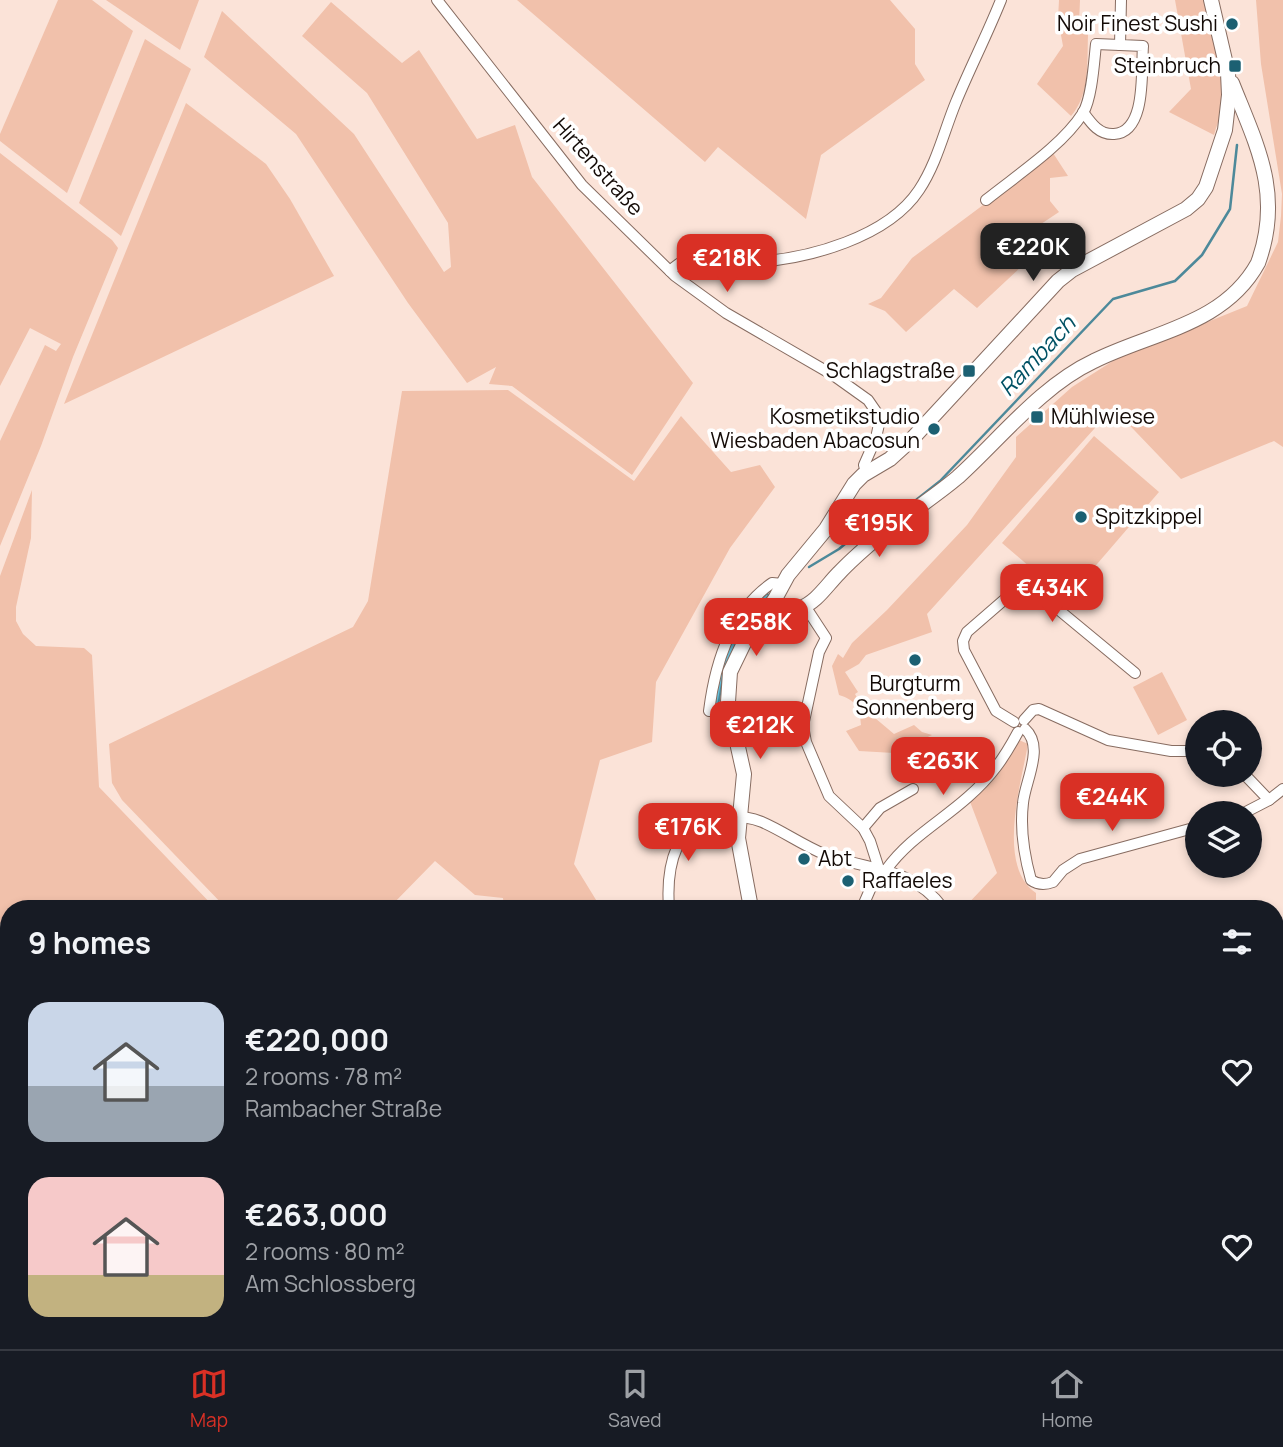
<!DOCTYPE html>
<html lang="en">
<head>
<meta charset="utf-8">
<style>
  :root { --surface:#171b24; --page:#242831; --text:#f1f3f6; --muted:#9ea1a6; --line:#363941; --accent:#d93025 }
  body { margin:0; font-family:Manrope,sans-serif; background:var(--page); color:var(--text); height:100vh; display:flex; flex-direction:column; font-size:26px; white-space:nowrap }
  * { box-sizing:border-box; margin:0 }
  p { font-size:23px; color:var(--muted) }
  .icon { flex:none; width:38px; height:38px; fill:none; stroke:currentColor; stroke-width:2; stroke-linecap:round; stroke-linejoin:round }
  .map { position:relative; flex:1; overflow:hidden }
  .drawer { position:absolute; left:0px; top:900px; width:1284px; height:450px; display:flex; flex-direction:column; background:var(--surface); border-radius:28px 28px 0 0; box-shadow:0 4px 10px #0003 }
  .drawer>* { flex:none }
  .buttons { position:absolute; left:1185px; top:710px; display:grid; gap:14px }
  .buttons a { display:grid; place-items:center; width:77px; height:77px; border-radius:50%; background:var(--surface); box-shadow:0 4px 10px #0003; font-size:35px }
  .price { position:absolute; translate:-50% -60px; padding:0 16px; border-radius:14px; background:var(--accent); color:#fff; font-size:23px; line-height:46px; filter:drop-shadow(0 2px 4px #0008) }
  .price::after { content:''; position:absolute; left:50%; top:42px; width:21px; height:16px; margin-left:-10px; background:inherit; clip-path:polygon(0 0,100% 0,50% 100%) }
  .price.active { background:#222; color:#fff }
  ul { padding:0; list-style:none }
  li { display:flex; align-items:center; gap:21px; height:175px; padding:0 28px }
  li span { display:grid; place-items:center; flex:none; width:196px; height:140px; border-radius:21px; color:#555 }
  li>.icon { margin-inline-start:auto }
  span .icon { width:84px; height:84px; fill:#fffc; stroke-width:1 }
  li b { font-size:30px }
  h2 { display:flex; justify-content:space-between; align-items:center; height:84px; padding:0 28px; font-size:30px }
  .dock { display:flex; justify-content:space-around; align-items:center; height:98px; border-top:2px solid var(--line); background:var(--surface); font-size:19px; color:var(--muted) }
  .dock a { display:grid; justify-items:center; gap:4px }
  .dock .active { color:var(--accent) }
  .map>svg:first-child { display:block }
</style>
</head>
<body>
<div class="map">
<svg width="1283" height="1349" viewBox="0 0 1283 1349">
  <rect width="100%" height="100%" fill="#fbe3d8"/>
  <g fill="#f1c1ab">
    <polygon points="58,0 92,0 133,31 67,193 0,141 0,134"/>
    <polygon points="106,0 199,0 180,50"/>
    <polygon points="517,0 890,0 915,29 915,64 925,80 821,155 806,219 718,147 705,162"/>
    <path d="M1059,0h21l-1,24 9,11c-1,27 2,60 -17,81l-34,-32 26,-38 -5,-27z"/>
    <path d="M1175,0h29c9,34 24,73 18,109 -2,9 -6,18 -8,26l-45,-23 22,-23z"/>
    <path d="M1256,0h27v447l-9,-6 -93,38 -68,-71 -186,206 5,18 -66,23 -7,9 -14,8 13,20 -3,2 7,13 32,27 20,-9 8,7 10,3 -38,18 -35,-2 -13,-20 15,-6c-1,-17 -5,-25 -22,-30l-7,-29 6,-12 5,4 9,-15 35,-33 80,-85 49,-68v-20l56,-50 44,-28 131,-53 31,-64 3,-26 1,-22 -21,-130z"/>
    <polygon points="331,2 402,63 419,50 477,139 515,125 532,177 693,383 632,475 512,386 489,384 496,367 467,383 408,303 296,134 204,57 222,11 354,134 444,272 451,267 448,223 367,93 302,36"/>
    <polygon points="145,39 191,69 121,236 79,203"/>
    <polygon points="186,103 266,164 290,199 334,276 64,404"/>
    <polygon points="0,153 112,240 118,248 73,357 41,446 0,546 0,441 45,345 56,351 61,344 30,328 0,386"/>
    <polygon points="1053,153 1068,176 1050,178 1050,201 1059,212 1035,228 1041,241 1016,256 1022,266 977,308 954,289 906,332 885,311 868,304 881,298 912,258"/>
    <polygon points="508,390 634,481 681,416 731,472 760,465 775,487 730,548 656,682 652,742 600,760 574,864 601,908 504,908 503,898 475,895 435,861 389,908 226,908 122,800 112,783 109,744 353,627 368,601 402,391"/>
    <polygon points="1094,436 1159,492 1067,599 1002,543"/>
    <polygon points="32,490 31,538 16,607 16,621 23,634 36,646 84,648 92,655 99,787 215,908 9,908 9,925 0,923 0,576"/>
    <polygon points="1162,672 1187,720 1158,735 1133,687"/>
    <path d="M1019,740l9,4c-7,40 -32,122 8,149v15h-72l33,-35 -28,-74z"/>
    <polygon points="1276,1001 1283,1002 1283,1320 1276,1316"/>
    <polygon points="703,1340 933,1340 933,1341 925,1349 694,1349"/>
    <polygon points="1043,1341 1043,1340 1122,1341 1115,1349 1036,1349"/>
  </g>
  <polygon fill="#66bfd9" stroke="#4d899a" stroke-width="2" points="766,592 770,597 723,677 718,706 712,706 717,677 740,621"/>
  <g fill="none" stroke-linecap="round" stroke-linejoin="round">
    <g stroke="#4d899a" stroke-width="2.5">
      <polyline points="916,500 940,481 1113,299 1175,281 1202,255 1230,209 1237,145"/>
      <polyline points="809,567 839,549 874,520"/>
      <polyline points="805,1349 811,1340"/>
    </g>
    <defs>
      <g id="street">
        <polyline points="437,0 582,185 675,276 726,313 833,375 868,400 877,413 879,424 876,438 864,465 866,473"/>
        <path d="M1083,112c8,11 16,23 31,22 33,-2 27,-64 29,-88l-23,-1 1,-45"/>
        <path d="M986,200c31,-25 76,-54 97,-87 9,-15 11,-51 13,-69l24,1"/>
        <path d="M670,271c32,-30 47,-7 84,-9 55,-3 134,-25 165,-72 18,-27 25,-59 37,-88 14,-34 31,-67 45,-102"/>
        <polyline points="805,606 826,638 819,652 803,726 806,742 829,796 863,828 870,841 879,869"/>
        <path d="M729,708l-20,3c6,-48 21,-99 63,-128l11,1"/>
        <polyline points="1024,720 1033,710 1039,709 1108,740 1171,751 1197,751"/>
        <polyline points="1014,722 996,711 964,650 963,641 967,632 1012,593 1029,590 1048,601 1135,673"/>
        <path d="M1025,729c20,18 0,52 -2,74 -3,25 1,52 8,77 7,5 14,5 22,2l10,-12 17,-11 117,-32"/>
        <polyline points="1245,775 1269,800"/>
        <polyline points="1242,814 1269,800 1283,789"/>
        <polyline points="863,828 880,808 913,789"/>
        <path d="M886,870c22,-31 54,-48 82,-73 23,-20 36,-39 50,-65"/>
        <path d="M669,908c-3,-40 6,-92 56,-92 12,0 25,1 37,6 21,9 40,23 62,32 44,17 88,12 119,54"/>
        <polyline points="862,908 879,869"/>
        <polyline points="0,993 9,994"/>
        <polyline points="0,1110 9,1102"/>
        <polyline points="0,1282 9,1272"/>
        <polyline points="497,1340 503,1349"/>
        <polyline points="102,1349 110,1340"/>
        <polyline points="305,1349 315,1340"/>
        <polyline points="1027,1349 1034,1340"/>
      </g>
      <g id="secondary">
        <path d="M769,608c10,1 21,4 31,0 16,-5 27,-23 39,-35 12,-13 25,-24 39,-36 26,-21 54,-38 80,-60 43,-39 83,-91 136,-116 58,-29 130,-36 164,-98 25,-69 -1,-117 -26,-180"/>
        <polyline points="751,908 738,838 744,774 728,702 730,672 746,639 775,599 788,575 826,529 854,484 863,475 890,459 912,439 1058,281 1072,270 1186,209 1198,199 1206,187 1225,130 1229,95 1228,73 1211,0"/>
        <polyline points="592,1349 603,1340"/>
      </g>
    </defs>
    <use href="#street" stroke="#876c61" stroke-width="12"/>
    <use href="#secondary" stroke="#876c61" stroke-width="16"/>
    <use href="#street" stroke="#fff" stroke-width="10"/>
    <use href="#secondary" stroke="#fff" stroke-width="14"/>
  </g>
  <g fill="#1c6072" stroke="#fff" stroke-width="2.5">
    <circle cx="1232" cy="24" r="7"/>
    <rect x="1228" y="59" width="14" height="14" rx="3.5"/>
    <rect x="962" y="364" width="14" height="14" rx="3.5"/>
    <rect x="1030" y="410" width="14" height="14" rx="3.5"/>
    <circle cx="934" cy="429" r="7"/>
    <circle cx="1081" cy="517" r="7"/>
    <circle cx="915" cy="660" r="7"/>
    <circle cx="804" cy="859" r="7"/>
    <circle cx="848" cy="881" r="7"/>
  </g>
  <g text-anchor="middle" stroke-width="7" stroke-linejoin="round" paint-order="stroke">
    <g font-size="21" fill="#130a06" stroke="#fff" text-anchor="end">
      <text x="1218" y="31">Noir Finest Sushi</text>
      <text x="1221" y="73">Steinbruch</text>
      <text x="955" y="378">Schlagstraße</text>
      <text x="920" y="424">Kosmetikstudio<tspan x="920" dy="24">Wiesbaden Abacosun</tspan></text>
      <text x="1051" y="424" text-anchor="start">Mühlwiese</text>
      <text x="1095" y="524" text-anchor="start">Spitzkippel</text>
      <text x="915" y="691" text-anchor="middle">Burgturm<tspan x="915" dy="24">Sonnenberg</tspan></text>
      <text x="818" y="866" text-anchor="start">Abt</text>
      <text x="862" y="888" text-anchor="start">Raffaeles</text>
    </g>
    <g font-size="21" fill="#130a06" stroke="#fff">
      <text transform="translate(598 167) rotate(48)" y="7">Hirtenstraße</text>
    </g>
    <g font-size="23" font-style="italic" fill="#005164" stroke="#fff">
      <text transform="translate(1037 356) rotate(-47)" y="8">Rambach</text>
    </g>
  </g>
</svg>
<div class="buttons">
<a><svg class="icon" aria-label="locate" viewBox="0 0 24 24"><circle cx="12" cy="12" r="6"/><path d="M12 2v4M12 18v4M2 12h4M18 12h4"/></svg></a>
<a><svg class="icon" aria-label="layers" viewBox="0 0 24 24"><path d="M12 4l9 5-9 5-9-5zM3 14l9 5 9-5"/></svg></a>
</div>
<b class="price active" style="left:1033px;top:283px">€220K</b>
<b class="price" style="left:727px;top:294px">€218K</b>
<b class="price" style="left:879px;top:559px">€195K</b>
<b class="price" style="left:1052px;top:624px">€434K</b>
<b class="price" style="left:756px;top:658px">€258K</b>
<b class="price" style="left:760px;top:761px">€212K</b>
<b class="price" style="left:943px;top:797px">€263K</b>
<b class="price" style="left:1112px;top:833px">€244K</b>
<b class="price" style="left:688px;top:863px">€176K</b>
<section class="drawer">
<h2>9 homes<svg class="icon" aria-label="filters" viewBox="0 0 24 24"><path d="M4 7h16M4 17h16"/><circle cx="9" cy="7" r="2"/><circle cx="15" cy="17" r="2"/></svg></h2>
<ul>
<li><span style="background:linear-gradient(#c9d6e8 60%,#9aa5b1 0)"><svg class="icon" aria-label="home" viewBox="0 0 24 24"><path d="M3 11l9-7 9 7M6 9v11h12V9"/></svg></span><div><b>€220,000</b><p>2 rooms · 78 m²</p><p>Rambacher Straße</p></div><svg class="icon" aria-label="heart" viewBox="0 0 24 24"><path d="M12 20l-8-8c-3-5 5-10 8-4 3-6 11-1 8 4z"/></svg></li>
<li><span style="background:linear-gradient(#f6c9c9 70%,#c2b280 0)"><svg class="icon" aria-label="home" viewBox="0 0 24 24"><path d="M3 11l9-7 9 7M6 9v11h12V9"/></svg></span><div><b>€263,000</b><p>2 rooms · 80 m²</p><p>Am Schlossberg</p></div><svg class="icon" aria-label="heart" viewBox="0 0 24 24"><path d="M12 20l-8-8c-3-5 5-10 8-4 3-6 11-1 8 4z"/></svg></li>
</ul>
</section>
</div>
<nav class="dock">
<a class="active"><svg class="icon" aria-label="map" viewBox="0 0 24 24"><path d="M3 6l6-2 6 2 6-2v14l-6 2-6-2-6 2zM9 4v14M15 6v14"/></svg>Map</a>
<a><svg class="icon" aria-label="saved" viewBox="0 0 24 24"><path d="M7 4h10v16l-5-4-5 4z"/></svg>Saved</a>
<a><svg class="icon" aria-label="home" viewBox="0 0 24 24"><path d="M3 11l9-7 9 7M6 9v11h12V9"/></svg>Home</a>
</nav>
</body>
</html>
